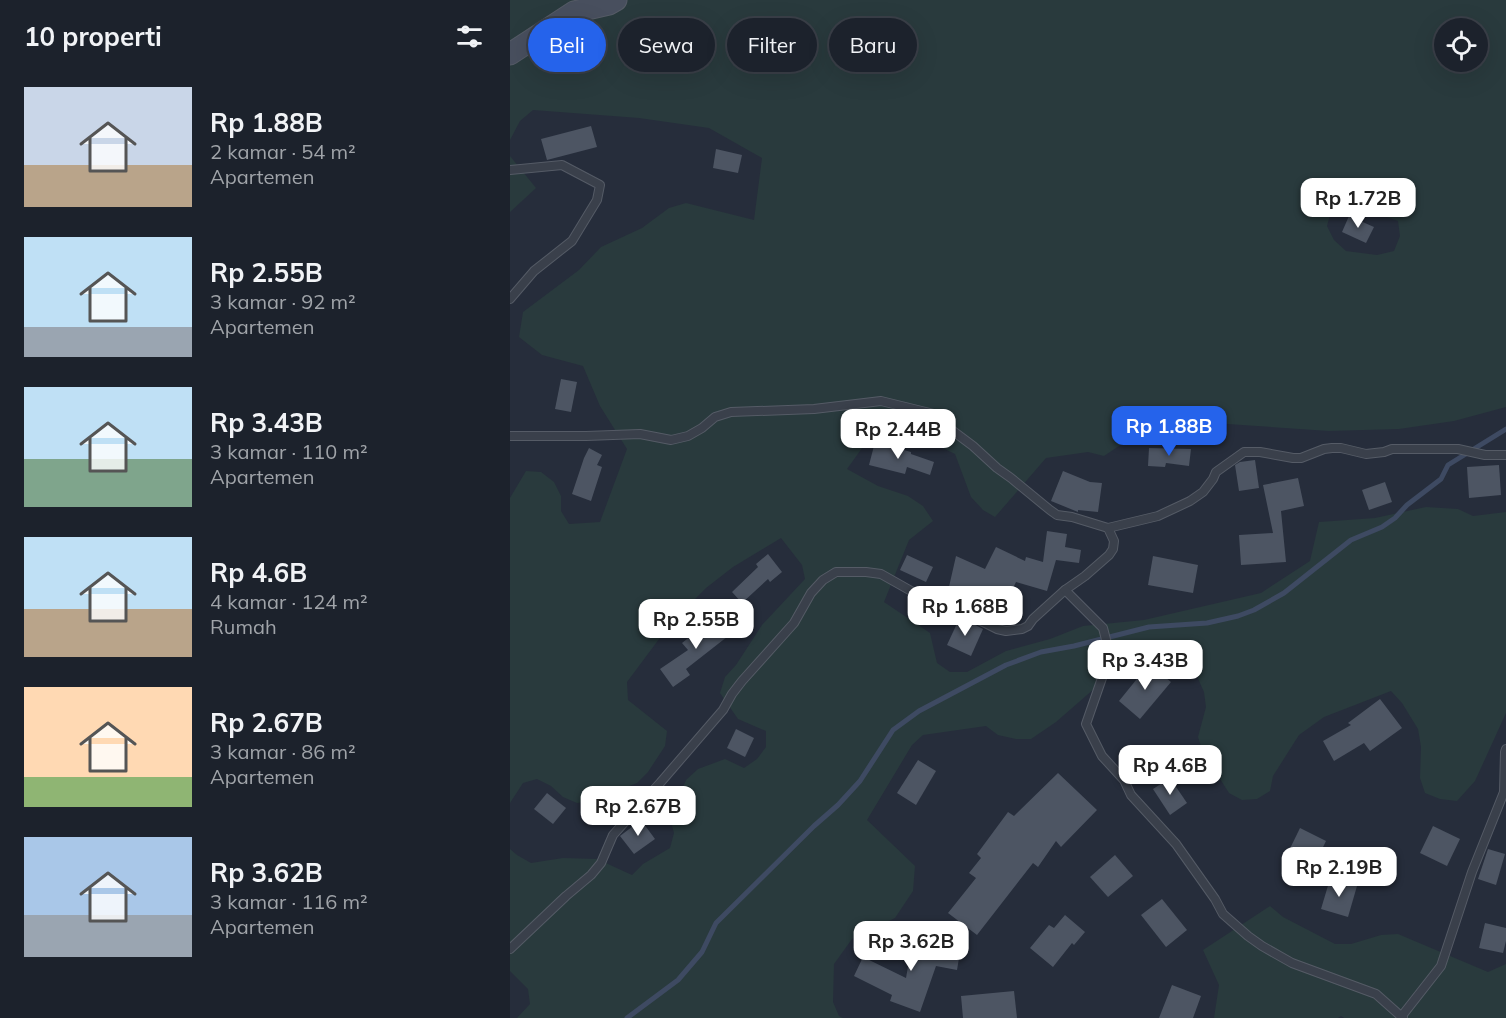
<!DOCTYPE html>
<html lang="id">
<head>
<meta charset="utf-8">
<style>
  :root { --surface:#1c222c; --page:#292f38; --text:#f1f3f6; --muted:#a0a4a9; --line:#3a3f48; --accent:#2563eb }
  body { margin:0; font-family:Mulish,sans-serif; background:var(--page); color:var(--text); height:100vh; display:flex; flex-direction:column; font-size:22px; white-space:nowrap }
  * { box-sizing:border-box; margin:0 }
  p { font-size:20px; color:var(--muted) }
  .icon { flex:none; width:33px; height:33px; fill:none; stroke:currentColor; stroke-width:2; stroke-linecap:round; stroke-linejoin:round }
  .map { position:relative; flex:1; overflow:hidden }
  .side { display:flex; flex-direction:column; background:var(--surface); width:510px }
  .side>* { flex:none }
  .banner { position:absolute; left:18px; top:18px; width:570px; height:54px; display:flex; gap:12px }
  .fabs { position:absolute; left:924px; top:18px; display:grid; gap:12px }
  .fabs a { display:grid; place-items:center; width:54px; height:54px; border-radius:50%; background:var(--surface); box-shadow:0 6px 24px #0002,0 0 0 2px var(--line); font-size:30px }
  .price { position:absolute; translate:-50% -51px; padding:0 14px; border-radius:12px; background:#fff; color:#222; font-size:20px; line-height:39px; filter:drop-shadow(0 2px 3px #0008) }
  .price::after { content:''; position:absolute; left:50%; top:36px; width:18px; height:14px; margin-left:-9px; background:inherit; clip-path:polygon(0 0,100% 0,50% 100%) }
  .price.on { background:var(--accent); color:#fff }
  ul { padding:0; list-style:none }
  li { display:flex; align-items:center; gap:18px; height:150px; padding:0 24px }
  li span { display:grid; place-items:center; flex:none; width:168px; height:120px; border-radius:0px; color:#555 }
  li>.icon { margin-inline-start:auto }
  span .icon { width:72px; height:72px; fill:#fffc; stroke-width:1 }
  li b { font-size:26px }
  h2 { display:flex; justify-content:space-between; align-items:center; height:72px; padding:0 24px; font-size:26px }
  .chip { padding:0 21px; border-radius:27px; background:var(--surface); box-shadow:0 6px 24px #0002,0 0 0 2px var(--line); font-size:21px; line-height:54px }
  .chip.on { background:var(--accent); color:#fff }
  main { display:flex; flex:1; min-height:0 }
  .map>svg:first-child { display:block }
</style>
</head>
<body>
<main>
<section class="side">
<h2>10 properti<svg class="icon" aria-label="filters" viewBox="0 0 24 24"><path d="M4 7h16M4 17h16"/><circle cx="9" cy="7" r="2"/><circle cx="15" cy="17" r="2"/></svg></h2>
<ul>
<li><span style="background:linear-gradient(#c9d6e8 65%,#b9a48a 0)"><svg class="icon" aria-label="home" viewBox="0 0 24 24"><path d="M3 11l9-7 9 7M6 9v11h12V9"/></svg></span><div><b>Rp 1.88B</b><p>2 kamar · 54 m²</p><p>Apartemen</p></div></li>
<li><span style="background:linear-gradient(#bfe0f5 75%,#9aa5b1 0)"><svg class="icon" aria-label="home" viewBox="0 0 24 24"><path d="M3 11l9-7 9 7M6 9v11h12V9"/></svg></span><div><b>Rp 2.55B</b><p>3 kamar · 92 m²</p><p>Apartemen</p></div></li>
<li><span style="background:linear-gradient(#bfe0f5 60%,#7fa58c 0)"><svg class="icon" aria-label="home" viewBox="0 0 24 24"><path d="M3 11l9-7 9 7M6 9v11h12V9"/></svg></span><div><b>Rp 3.43B</b><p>3 kamar · 110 m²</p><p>Apartemen</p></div></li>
<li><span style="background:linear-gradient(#bfe0f5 60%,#b9a48a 0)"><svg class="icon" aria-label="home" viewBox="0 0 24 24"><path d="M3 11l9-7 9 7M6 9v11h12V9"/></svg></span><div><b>Rp 4.6B</b><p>4 kamar · 124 m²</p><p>Rumah</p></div></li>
<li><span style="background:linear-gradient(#ffd9b3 75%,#8fb573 0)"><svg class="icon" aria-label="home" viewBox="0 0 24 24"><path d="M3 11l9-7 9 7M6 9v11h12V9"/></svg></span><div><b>Rp 2.67B</b><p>3 kamar · 86 m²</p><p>Apartemen</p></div></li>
<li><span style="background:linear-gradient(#a9c7e8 65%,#9aa5b1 0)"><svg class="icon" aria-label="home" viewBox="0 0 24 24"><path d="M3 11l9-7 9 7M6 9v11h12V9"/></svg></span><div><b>Rp 3.62B</b><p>3 kamar · 116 m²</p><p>Apartemen</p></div></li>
</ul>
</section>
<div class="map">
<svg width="996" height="1018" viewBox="0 0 996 1018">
  <rect width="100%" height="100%" fill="#262d3b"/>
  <g fill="#293a3d" fill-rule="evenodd">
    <path d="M0,0h996v407l-52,14 -55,8 -70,2 -146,-10 -52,17 -27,18 -16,-4 -42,6 -51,59 -12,-7 -12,-13 -16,-43 -72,-35 -36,50 31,17 30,10 15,10 10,15 -24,19 -25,62 46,31 7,30 13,9h17l39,-21 44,-12 33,-13 61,-6 117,-27 49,-32 9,-39 56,-4 51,-11 32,2 15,7 33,-4v201l-31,68 -18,20 -17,-2 -15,-6 -5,-15 1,-31 -3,-18 -16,-26 -11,-12 -67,26 -25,18 -26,41 -3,15 -13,8 -15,1 -13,-7 -26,-41 -5,-15 8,-30 -2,-15 -8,-18 -48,-32 -92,80 -25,17h-15l-18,-4 -12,-9 -63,9 -11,10 -45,75 48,46 -2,25 -18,27 -43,21 -18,25 -1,38 6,14 4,2h-326l13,-14 -2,-15 -18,-18v-122l7,6 14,8 32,-5 34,1 35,16 11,-11 27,-16 4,-15 -4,-15 16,-38 12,-11 27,-10 19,9 13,-9 9,-12v-16l-28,-12 -18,-26 5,-16 11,-12 26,-40 43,-46 -3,-14 -21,-27 -48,29 -27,21 -35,35 -44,59 1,18 39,31 -2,15 -17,26 -11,11 -45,18 -15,2 -14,-6 -12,-11 -14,-7 -14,4 -13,20v-305l16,-27 15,1 13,10 7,14v15l8,13 31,-2 27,-73 -27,-43 -17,-40 -41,-11 -23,-18 4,-25 56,-42 22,-23 41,-19 27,-20 17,-5 68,17 8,-62 -53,-30 -70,-10 -106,-8 -13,11 -10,19zM934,28h34v34h-34zM835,202l53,19 2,15 -6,15 -17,4 -31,-4 -12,-11 -7,-14 4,-15z"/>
    <polygon points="0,156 26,188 0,212"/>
    <polygon points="760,906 773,917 825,944 841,944 871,935 888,934 978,972 996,964 996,1018 834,1018 831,1016 828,1018 704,1018 709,985 693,950"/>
  </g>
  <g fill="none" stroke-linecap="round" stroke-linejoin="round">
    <polyline stroke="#3e4a62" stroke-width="5" points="117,1018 168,980 192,952 206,923 304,826 328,805 350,781 383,730 409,711 496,665 531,652 564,646 639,627 697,623 728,616 744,610 774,593 841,540 872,527 885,518 897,505 931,479 938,465 996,429"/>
  </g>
  <g fill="#4d5563">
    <polygon points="81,126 87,147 37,160 31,139"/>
    <polygon points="206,149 232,155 228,173 203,168"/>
    <polygon points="839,216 864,227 856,243 832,232"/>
    <polygon points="51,379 67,382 61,412 45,409"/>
    <polygon points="365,442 401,452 401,454 424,462 420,475 397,467 395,474 359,465"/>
    <polygon points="79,448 92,455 87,465 92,467 81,501 62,494 74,458"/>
    <polygon points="639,448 681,449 679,466 656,463 655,467 638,466"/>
    <polygon points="745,460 749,488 729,491 725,465 730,462"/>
    <polygon points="989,465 991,495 959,498 957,467"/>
    <polygon points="553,471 580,482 592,483 588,512 568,510 568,512 541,501"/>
    <polygon points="788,478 794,506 771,511 776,562 731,565 729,535 763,533 753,485"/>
    <polygon points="875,482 882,502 859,510 852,490"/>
    <polygon points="537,531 557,534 555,547 571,550 569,563 546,560 537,591 506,582 487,621 454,606 455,605 436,600 446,556 475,569 486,547 515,561 516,557 533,562"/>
    <polygon points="258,554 272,572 260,582 258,579 232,603 222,592 248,567 246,564"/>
    <polygon points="397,555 423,567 416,582 390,570"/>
    <polygon points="643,556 688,565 683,593 638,585"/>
    <polygon points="207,615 222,633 176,669 180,675 163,687 150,669 178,650 172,643"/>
    <polygon points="450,617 473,629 461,656 437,645"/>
    <polygon points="639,664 661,682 630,719 609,701"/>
    <polygon points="870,699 892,728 860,751 854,743 824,761 813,741 841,725 838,723"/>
    <polygon points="226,729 244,738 235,757 217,748"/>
    <polygon points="408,760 426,771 406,805 387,793"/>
    <polygon points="548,773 587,810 551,847 546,841 528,867 523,863 467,935 438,913 466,878 459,873 471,858 467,854 498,812 504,816"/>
    <polygon points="660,778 677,803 660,815 643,789"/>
    <polygon points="37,793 56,808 43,824 24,809"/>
    <polygon points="131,820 145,839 124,854 110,836"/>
    <polygon points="923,826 950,839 937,866 910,853"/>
    <polygon points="790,828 816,841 798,878 772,865"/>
    <polygon points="978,849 995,854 986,885 968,879"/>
    <polygon points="605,855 623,876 598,897 580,877"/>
    <polygon points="820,879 847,886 838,917 811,909"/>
    <polygon points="652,899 677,930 656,947 631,915"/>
    <polygon points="555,915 575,932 564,945 562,943 543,967 520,948 539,925 544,928"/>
    <polygon points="975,923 996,928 996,941 993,953 969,948"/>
    <polygon points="403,938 451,946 447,970 426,966 410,1012 380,1001 382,995 344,976 353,957 396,978"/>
    <polygon points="662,985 691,996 683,1018 649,1018"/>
    <polygon points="504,991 507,1018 453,1018 451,996"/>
  </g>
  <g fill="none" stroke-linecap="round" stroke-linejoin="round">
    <defs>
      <g id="lane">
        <polyline points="0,170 52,165 90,185 87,200 62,241 24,271 0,299"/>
        <polyline points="0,436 76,436 130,434 161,440 178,436 192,428 205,417 221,412 304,409 371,401 424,414 435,425 463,446 487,468 501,478 540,510 547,515 562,517 598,528 604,541 603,549 599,555 575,576 555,590 523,619 518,626 512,629 496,631 487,629 449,610 426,605 371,574 356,572 326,572 313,580 301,593 284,623 232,681 222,694 213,710 150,783 103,835 91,863 81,875 56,896 0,949"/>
        <polyline points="598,528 648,516 680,501 693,492 703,479 706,472 734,452 750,452 783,458 791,458 814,449 822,448 831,448 856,454 874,452 882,449 948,449 975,455 996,455"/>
        <polyline points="555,590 593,628 600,655 576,724 592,756 614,780 621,795 666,844 705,899 713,914 738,936 752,946 782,963 866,994 893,1018"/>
        <polyline points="891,1017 931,966 962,872 994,792 995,752 996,749"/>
      </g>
      <polyline id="secondary" points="0,54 64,12 99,4 106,0"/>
    </defs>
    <use href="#lane" stroke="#555b66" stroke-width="10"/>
    <use href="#secondary" stroke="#555b66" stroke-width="23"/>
    <use href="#lane" stroke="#3a404b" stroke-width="8"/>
    <use href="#secondary" stroke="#484f5e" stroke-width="21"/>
  </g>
</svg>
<div class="fabs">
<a><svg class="icon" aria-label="locate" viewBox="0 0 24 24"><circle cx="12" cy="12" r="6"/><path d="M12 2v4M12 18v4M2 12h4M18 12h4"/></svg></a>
</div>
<b class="price" style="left:848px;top:229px">Rp 1.72B</b>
<b class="price on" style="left:659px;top:457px">Rp 1.88B</b>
<b class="price" style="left:388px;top:460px">Rp 2.44B</b>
<b class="price" style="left:455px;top:637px">Rp 1.68B</b>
<b class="price" style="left:186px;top:650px">Rp 2.55B</b>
<b class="price" style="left:635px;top:691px">Rp 3.43B</b>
<b class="price" style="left:660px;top:796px">Rp 4.6B</b>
<b class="price" style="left:128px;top:837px">Rp 2.67B</b>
<b class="price" style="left:829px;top:898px">Rp 2.19B</b>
<b class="price" style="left:401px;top:972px">Rp 3.62B</b>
<div class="banner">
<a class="chip on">Beli</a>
<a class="chip">Sewa</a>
<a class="chip">Filter</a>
<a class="chip">Baru</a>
</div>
</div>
</main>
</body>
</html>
